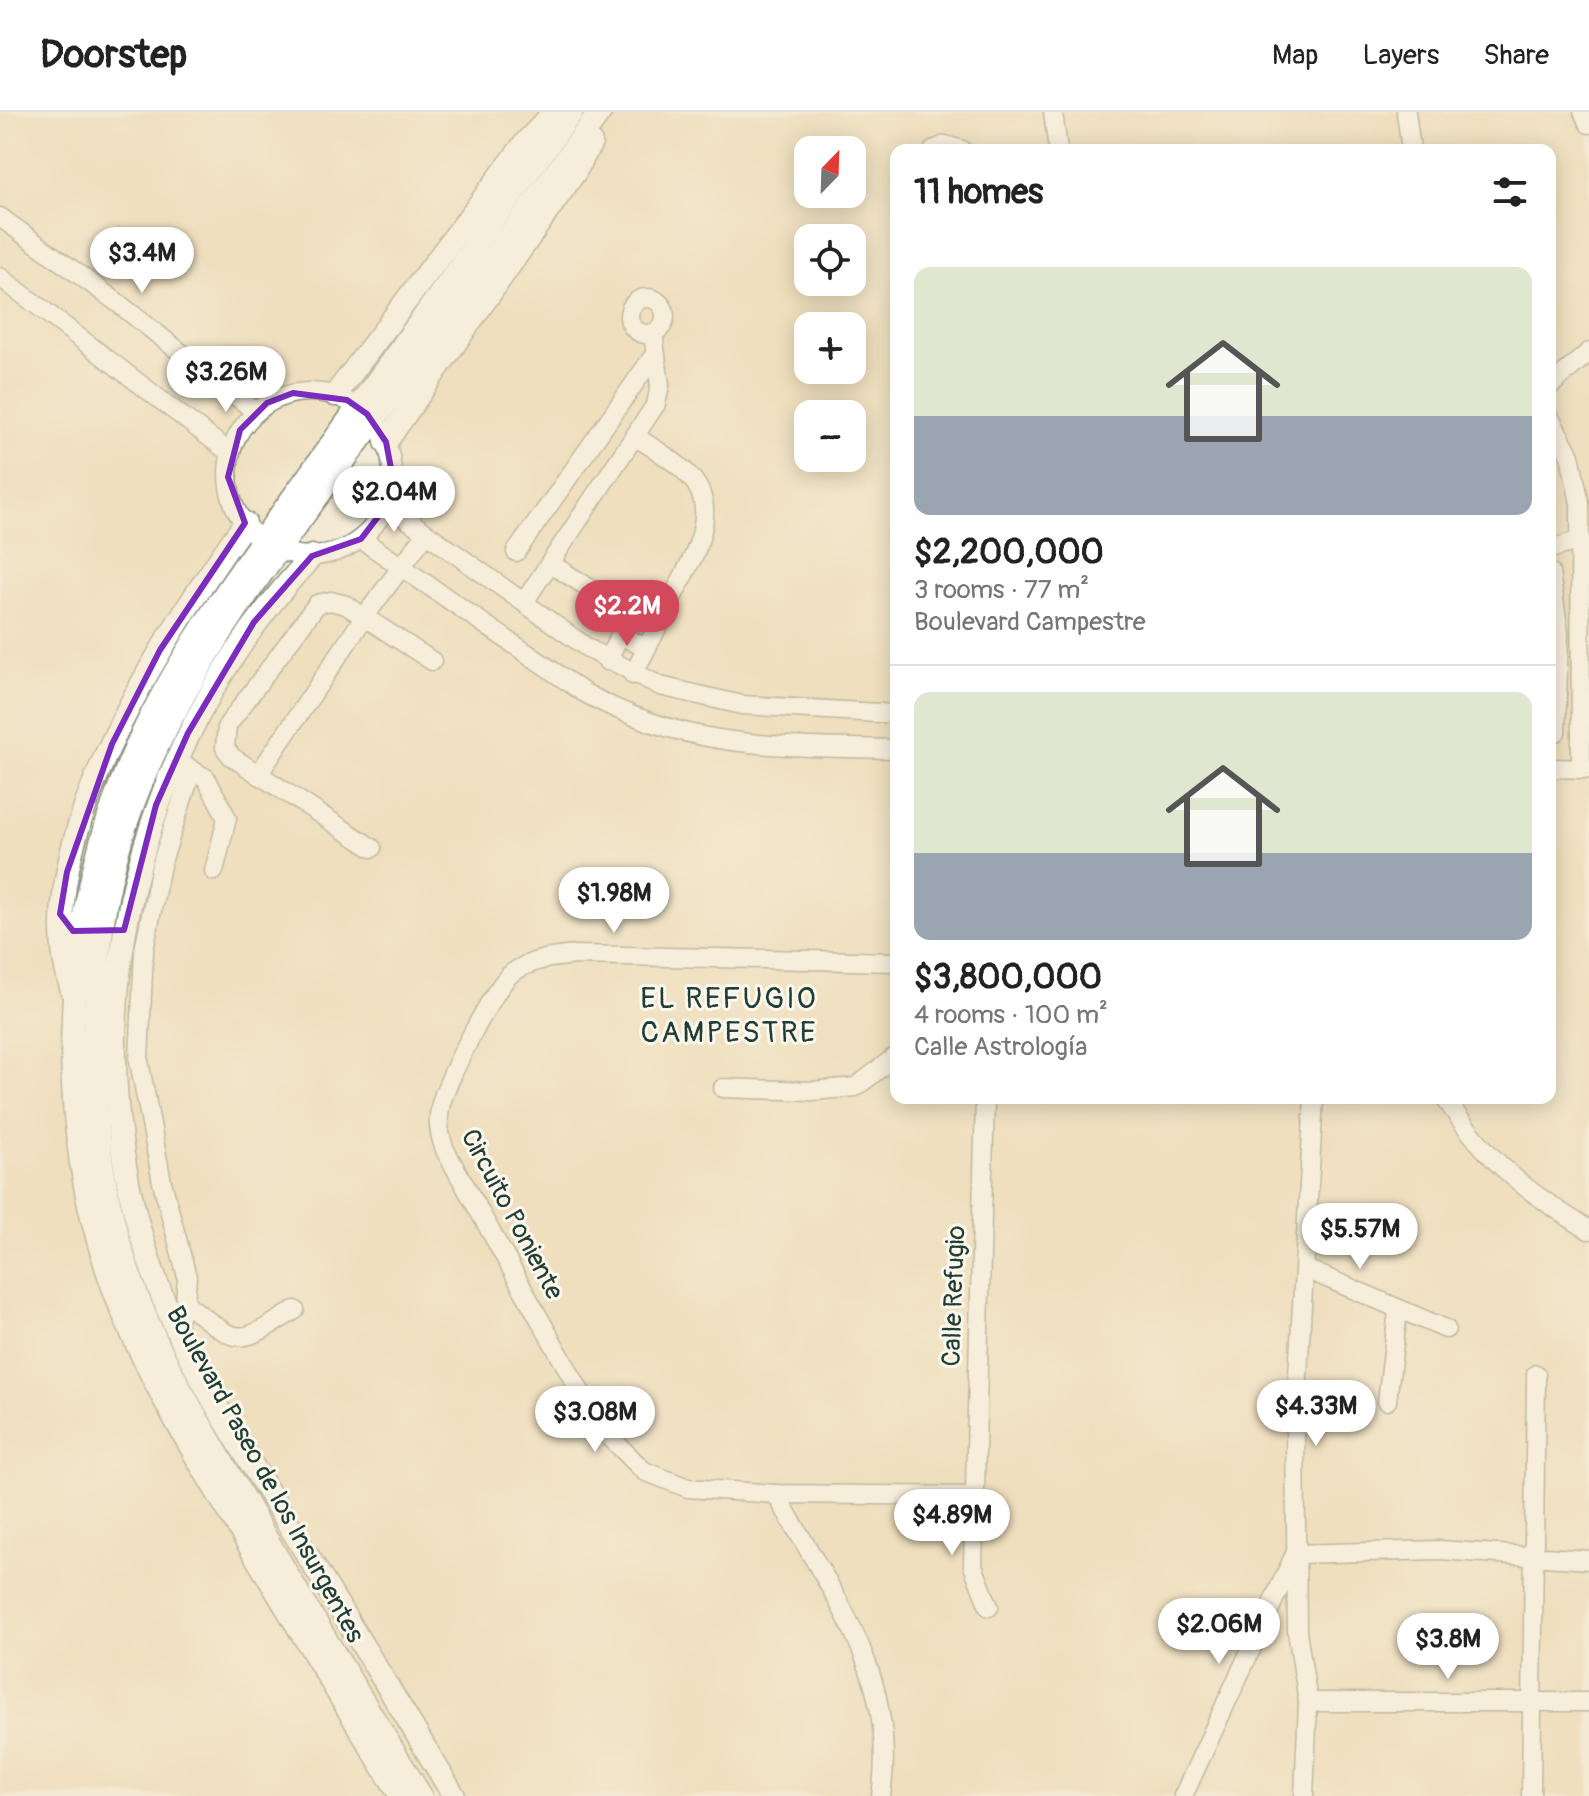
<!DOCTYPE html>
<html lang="en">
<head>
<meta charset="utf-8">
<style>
  :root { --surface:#fff; --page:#f6f6f6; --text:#222; --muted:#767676; --line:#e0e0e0; --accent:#d1495b }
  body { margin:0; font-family:Pangolin,sans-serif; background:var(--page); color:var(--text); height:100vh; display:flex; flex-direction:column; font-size:30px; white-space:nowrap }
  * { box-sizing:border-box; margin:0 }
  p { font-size:26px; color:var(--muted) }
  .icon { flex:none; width:44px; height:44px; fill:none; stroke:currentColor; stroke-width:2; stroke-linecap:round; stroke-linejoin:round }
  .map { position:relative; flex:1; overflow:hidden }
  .drawer { position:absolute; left:890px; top:32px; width:666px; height:960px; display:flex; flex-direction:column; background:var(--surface); border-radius:16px; box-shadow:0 4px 20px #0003 }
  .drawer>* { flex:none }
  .needle { width:52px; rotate:23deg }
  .tools { position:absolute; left:794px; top:24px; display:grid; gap:16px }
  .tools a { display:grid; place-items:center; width:72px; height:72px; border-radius:16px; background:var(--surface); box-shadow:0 4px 20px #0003; font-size:40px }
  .price { position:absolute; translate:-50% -68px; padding:0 18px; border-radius:28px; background:#fff; color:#222; font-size:26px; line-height:52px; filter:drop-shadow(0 2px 4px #0008) }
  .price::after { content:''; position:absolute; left:50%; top:48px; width:24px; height:18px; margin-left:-12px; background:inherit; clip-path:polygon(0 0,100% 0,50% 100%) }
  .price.selected { background:var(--accent); color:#fff }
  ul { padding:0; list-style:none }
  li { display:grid; align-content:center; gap:16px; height:424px; padding:0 24px }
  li+li { border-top:2px solid var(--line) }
  li span { display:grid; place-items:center; height:248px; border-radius:16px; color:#555 }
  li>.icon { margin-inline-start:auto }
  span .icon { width:144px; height:144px; fill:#fffc; stroke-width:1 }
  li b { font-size:34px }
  h2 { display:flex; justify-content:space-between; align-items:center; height:96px; padding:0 24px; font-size:34px }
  header { display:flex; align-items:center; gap:48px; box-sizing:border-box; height:112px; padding:0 40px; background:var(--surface); border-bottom:2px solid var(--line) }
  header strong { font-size:38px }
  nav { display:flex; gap:44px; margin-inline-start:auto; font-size:28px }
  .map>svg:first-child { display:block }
</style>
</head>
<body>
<header>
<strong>Doorstep</strong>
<nav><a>Map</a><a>Layers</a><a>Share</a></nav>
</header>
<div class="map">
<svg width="1589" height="1684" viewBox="0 0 1589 1684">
  <rect width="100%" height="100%" fill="#fbf7ec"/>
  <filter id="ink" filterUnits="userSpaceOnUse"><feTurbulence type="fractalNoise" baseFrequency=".0125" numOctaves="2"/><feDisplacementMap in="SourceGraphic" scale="16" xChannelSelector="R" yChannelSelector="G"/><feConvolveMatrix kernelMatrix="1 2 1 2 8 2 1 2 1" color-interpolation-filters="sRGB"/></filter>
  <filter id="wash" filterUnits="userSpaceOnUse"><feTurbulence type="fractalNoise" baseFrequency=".006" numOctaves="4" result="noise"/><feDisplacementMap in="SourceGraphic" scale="32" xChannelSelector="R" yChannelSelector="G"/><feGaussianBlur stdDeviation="1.8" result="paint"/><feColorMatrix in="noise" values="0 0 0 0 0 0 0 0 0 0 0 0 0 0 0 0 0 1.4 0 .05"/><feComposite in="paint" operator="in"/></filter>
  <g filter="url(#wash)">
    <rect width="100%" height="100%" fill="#efdfbe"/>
  </g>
  <g filter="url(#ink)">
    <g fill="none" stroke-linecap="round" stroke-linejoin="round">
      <defs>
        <g id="minor">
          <polyline points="1053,0 1058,38"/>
          <polyline points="1406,0 1411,38"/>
          <polyline points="1583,0 1589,12"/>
          <polyline points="934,38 945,33 962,38"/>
          <polyline points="0,105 118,191 256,300"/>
          <polyline points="0,165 230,341"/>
          <circle cx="647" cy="204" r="18"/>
          <polyline points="1550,274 1589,240"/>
          <circle cx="310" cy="362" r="82"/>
          <polyline points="1550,306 1570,343 1580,392 1581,657"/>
          <polyline points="387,393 589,537 660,574 742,593 896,602"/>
          <path d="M361,427l222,153c106,59 196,54 313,57"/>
          <polyline points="1550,437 1581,428"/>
          <polyline points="516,440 655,242"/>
          <polyline points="551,452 632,503"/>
          <polyline points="1550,460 1559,521 1556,620"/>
          <polyline points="524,490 656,292 660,273 653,221"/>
          <polyline points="607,549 620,523 646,536"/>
          <path d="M633,563l61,-120c28,-68 -5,-84 -58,-118"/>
          <polyline points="1550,656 1589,657"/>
          <polyline points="192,658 206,666 227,706 214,759"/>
          <polyline points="258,663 365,504 425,423"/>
          <polyline points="372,736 232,645 225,636 227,614 317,492 331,489 346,493 432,549"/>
          <path d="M896,850l-319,-7c-24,2 -45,4 -65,18 -18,13 -68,112 -72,135 -3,16 0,28 5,42l155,277 44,44 44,17 88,6 198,2"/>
          <polyline points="723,976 812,979 856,975 896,944"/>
          <polyline points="985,986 973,1454 989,1495"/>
          <path d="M1445,986c43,64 79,92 144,132"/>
          <polyline points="1306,1157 1446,1217"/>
          <path d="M185,1191c56,43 50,44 110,7"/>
          <polyline points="175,1213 185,1191 187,1165 162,1070 139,949 144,838 161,753 192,658 177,647"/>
          <polyline points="1387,1289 1398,1199"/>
          <path d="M776,1382c55,99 123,181 105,302"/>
          <polyline points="1308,1590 1589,1590"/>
          <polyline points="1183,1684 1295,1442 1439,1438 1589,1448"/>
          <polyline points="1304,1684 1308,1590 1297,1519 1295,1315 1314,986"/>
          <polyline points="1531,1684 1536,1262"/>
        </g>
        <g id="major">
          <polyline points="335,283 526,30 554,0"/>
          <polyline points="386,330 575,60 591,31"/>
          <path d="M312,444c-182,194 -250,481 -153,732 30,79 78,152 122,224 58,95 116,189 173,284"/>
          <path d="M72,879c-49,-142 92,-355 173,-468"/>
          <path d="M401,1684c-52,-84 -103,-169 -154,-254 -49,-82 -101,-165 -134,-255 -67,-185 -50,-403 41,-577 48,-91 111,-173 170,-256 82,-114 165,-228 248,-342"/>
          <path d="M421,1684c-64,-104 -127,-208 -187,-314 -39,-67 -79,-132 -104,-206 -30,-85 -40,-174 -35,-265 2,-38 5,-77 12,-114 33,-175 152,-320 254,-459 80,-109 159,-217 239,-326"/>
        </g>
      </defs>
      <use href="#minor" stroke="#878e79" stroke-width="21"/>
      <use href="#major" stroke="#878e79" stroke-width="25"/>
      <use href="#minor" stroke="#fff" stroke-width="18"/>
      <use href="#major" stroke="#fff" stroke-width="22"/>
    </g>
  </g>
  <path d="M0 0H1589V1684H0ZM293,281l54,7 20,14 19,28 7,37 -6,26 -26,34 -49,17 -58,66 -66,111 -32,72 -32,125 -51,1 -13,-17 7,-42 45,-128 48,-94 85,-127 -17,-46 12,-47 27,-27z" fill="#efdfbe" fill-opacity=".55" fill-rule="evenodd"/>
  <path fill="none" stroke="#7b2cbf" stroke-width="6" stroke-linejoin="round" d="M293,281l54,7 20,14 19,28 7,37 -6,26 -26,34 -49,17 -58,66 -66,111 -32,72 -32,125 -51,1 -13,-17 7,-42 45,-128 48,-94 85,-127 -17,-46 12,-47 27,-27z"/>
  <g text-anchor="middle" stroke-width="6" stroke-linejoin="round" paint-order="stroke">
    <g font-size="26" fill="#1f3d34" stroke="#fbf7ec">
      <text transform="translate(513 1102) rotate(62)" y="9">Circuito Poniente</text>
      <text transform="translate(953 1184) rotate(-88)" y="9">Calle Refugio</text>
      <text transform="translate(266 1362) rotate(61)" y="9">Boulevard Paseo de los Insurgentes</text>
    </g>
    <g font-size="30" letter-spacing="2" fill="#1f3d34" stroke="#fbf7ec">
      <text x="729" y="896">EL REFUGIO<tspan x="729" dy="34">CAMPESTRE</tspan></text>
    </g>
  </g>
</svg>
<div class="tools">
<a><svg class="needle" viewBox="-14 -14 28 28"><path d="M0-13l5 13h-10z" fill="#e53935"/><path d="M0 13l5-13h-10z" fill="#767676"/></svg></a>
<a><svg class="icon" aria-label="locate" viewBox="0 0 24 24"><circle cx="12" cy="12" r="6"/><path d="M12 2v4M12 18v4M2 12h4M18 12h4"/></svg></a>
<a>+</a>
<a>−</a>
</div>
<b class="price" style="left:142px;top:183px">$3.4M</b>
<b class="price" style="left:226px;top:302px">$3.26M</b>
<b class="price" style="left:394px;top:422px">$2.04M</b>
<b class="price selected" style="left:627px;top:536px">$2.2M</b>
<b class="price" style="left:614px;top:823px">$1.98M</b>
<b class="price" style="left:1360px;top:1159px">$5.57M</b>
<b class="price" style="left:1316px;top:1336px">$4.33M</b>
<b class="price" style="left:595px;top:1342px">$3.08M</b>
<b class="price" style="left:952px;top:1445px">$4.89M</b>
<b class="price" style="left:1219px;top:1554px">$2.06M</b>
<b class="price" style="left:1448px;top:1569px">$3.8M</b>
<section class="drawer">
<h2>11 homes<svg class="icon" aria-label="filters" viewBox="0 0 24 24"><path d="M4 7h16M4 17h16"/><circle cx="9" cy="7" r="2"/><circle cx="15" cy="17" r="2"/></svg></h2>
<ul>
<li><span style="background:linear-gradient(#dfe7d0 60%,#9aa5b1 0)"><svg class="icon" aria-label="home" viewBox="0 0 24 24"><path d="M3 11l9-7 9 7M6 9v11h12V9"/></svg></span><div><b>$2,200,000</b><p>3 rooms · 77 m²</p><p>Boulevard Campestre</p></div></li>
<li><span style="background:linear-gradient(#dfe7d0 65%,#9aa5b1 0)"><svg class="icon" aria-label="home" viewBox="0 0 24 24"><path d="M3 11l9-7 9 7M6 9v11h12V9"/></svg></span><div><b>$3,800,000</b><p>4 rooms · 100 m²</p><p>Calle Astrología</p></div></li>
</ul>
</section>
</div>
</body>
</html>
